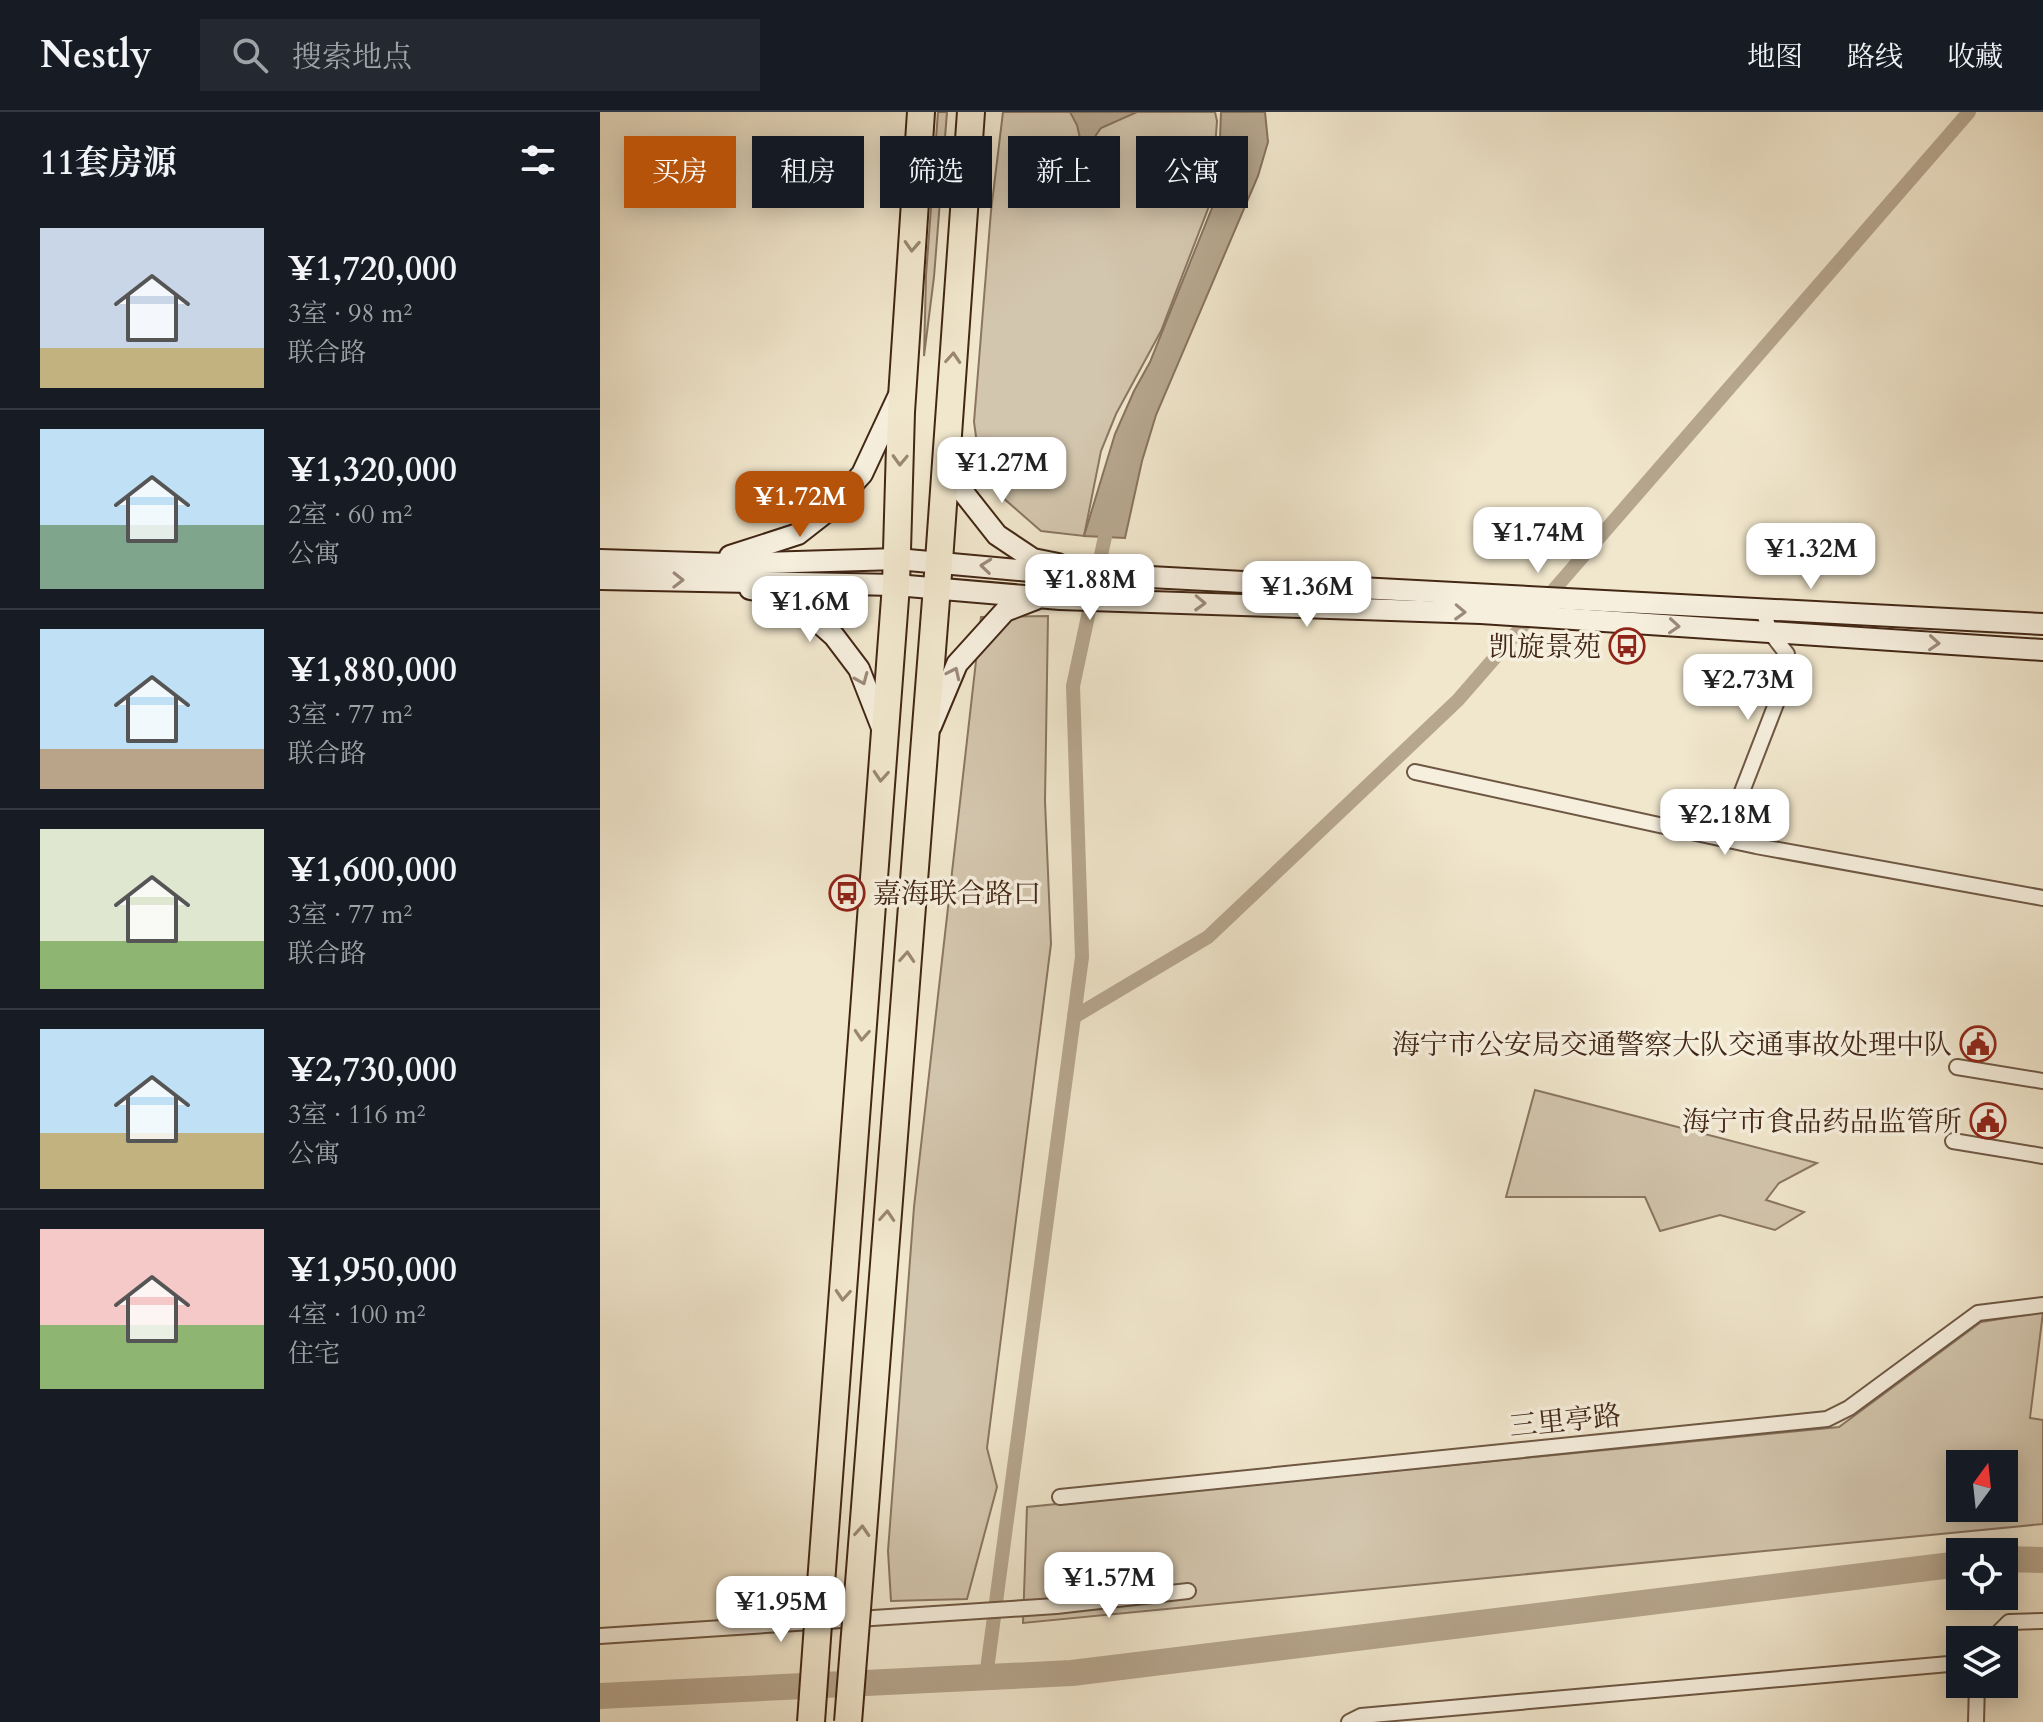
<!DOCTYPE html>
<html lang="zh">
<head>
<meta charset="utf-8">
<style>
  :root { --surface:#171b24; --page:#242831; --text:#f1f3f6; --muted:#9ea1a6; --line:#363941; --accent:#b45309 }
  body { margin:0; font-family:Cardo,"Noto Serif SC",serif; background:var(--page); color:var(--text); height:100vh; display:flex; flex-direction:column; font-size:30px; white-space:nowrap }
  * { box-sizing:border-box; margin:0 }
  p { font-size:26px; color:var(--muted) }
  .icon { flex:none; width:44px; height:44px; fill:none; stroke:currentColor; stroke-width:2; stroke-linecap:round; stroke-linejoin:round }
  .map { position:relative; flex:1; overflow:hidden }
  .details { display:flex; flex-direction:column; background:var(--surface); width:600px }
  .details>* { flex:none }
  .guide { position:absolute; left:24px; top:24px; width:760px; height:72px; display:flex; gap:16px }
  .needle { width:52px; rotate:15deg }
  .controls { position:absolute; left:1346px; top:1338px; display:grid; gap:16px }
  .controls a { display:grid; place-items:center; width:72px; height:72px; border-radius:0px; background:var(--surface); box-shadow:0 4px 20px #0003; font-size:40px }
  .price { position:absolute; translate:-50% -68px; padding:0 18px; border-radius:16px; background:#fff; color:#222; font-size:26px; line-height:52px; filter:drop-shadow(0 2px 4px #0008) }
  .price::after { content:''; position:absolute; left:50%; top:48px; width:24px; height:18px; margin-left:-12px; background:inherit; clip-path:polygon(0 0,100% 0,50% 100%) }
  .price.selected { background:var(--accent); color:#fff }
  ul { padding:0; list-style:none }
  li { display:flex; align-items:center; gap:24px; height:200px; padding:0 40px }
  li+li { border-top:2px solid var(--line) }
  li span { display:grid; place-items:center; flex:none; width:224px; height:160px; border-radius:0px; color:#555 }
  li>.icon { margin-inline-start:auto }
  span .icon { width:96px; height:96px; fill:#fffc; stroke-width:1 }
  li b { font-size:34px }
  h2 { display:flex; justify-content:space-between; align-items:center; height:96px; padding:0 40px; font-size:34px }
  .tag { padding:0 28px; border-radius:0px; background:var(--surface); box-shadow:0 4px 20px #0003; font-size:28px; line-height:72px }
  .tag.selected { background:var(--accent); color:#fff }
  header { display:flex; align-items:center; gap:48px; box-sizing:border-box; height:112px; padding:0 40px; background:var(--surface); border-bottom:2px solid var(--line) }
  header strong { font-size:38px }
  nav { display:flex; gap:44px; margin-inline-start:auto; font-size:28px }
  .search { width:560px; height:72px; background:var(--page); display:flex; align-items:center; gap:20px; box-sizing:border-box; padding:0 28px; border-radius:0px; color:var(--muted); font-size:30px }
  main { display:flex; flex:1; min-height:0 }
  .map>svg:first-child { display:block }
</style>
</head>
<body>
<header>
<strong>Nestly</strong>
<div class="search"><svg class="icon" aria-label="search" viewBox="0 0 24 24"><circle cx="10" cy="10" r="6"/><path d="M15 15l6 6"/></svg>搜索地点</div>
<nav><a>地图</a><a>路线</a><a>收藏</a></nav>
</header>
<main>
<section class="details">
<h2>11套房源<svg class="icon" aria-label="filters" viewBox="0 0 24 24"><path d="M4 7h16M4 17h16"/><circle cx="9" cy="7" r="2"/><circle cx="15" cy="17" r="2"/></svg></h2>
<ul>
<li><span style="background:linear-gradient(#c9d6e8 75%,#c2b280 0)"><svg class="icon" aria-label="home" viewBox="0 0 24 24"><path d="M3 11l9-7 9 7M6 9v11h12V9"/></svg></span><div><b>¥1,720,000</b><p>3室 · 98 m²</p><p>联合路</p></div></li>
<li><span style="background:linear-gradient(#bfe0f5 60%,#7fa58c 0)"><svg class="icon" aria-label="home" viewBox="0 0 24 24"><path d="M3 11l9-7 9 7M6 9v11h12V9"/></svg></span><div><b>¥1,320,000</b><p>2室 · 60 m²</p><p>公寓</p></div></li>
<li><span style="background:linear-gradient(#bfe0f5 75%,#b9a48a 0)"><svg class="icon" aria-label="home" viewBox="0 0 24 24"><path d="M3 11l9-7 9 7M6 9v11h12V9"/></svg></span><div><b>¥1,880,000</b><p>3室 · 77 m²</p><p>联合路</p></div></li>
<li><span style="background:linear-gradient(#dfe7d0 70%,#8fb573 0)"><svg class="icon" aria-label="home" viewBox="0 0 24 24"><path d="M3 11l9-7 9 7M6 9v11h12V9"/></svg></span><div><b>¥1,600,000</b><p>3室 · 77 m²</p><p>联合路</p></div></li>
<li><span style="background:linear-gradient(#bfe0f5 65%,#c2b280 0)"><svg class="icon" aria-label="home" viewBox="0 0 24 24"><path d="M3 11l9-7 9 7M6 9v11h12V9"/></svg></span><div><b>¥2,730,000</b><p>3室 · 116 m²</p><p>公寓</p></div></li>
<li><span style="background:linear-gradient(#f6c9c9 60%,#8fb573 0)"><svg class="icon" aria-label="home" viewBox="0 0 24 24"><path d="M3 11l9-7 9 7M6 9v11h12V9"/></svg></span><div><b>¥1,950,000</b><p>4室 · 100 m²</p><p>住宅</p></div></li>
</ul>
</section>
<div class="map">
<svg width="1443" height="1610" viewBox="0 0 1443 1610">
  <rect width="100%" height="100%" fill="#f1e7cd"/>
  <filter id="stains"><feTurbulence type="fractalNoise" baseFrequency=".0025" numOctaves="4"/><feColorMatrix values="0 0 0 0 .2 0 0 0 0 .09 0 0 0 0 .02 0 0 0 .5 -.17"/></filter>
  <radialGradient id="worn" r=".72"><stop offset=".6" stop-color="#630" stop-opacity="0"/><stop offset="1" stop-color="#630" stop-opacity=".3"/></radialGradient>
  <g fill="#d3c6ae" stroke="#8a7662" stroke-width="2" fill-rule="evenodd">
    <polygon points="338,0 347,0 334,165 324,244 326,164"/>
    <polygon points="403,0 615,0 617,9 611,89 561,219 516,302 501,339 484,424 441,419 402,385 380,354 374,310 391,99"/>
    <polygon points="448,504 445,689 451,832 387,1336 397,1375 367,1487 291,1489 288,1439 314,1095 381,505"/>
    <polygon points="935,978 1217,1051 1179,1071 1166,1088 1204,1100 1175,1118 1120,1103 1060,1119 1045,1085 906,1085"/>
    <path d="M1443,1200l-13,106 13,2v104l-1020,99 4,-116 812,-80 142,-105zM1360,1352h44v44h-44z"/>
  </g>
  <g fill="#b6a68e" stroke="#88735e" stroke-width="2">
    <polygon points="470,0 537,0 501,16 477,50 470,50 468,46 480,26 477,13"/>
    <polygon points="621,0 665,0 668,30 658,64 556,303 542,349 525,426 484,424 515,322 534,279 550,250 618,81"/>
  </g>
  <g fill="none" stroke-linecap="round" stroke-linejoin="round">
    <g stroke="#b6a68e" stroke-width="14">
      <polyline points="474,905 608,825 858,588 1369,0"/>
      <polyline points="386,1565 482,845 473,574 509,406"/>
    </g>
    <g stroke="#b6a68e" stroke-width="26">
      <polyline points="1404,1447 1443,1448"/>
      <polyline points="0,1584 472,1561 1360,1452"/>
    </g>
    <defs>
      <g id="street">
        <polyline points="815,660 1156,734 1443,786"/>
        <polyline points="1124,726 1186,566 1187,542 1170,520 1163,498"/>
        <polyline points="1357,955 1443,969"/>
        <polyline points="1353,1029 1443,1044"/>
        <polyline points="460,1385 1227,1307 1249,1296 1378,1201 1443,1193"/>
        <polyline points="0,1524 456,1494 588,1479"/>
        <polyline points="1391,1528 1409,1510 1443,1509"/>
        <polyline points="749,1610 761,1604 1360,1551"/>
        <polyline points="1376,1610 1377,1572"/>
      </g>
      <g id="secondary">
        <polyline points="351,337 363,380 397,423 433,447 458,452"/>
        <polyline points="130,444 198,422 230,397 262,362 298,285"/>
        <polyline points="0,448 128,452 297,447 463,462 531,464 1443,512"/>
        <polyline points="0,467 296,473 460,487 881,501 1443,538"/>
        <polyline points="150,477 167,480 199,493 234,524 259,557 284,621"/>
        <polyline points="331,614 357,552 405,499 436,487"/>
      </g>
      <g id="highway">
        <polyline points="257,1497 339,449 371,0"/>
        <polyline points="219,1498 296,473 301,300 321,0"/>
      </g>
    </defs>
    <use href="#street" stroke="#6e5743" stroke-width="18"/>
    <use href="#secondary" stroke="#422715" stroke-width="24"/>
    <use href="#highway" stroke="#422715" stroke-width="30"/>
    <use href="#street" stroke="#f6efde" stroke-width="14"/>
    <use href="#secondary" stroke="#f6efde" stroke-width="20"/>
    <use href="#highway" stroke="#f1e7cd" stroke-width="26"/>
    <defs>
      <g id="highway-bridge">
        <polyline points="211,1610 219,1498"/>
        <polyline points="248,1610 257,1497"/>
      </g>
    </defs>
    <use href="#highway-bridge" stroke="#422715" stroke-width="30" stroke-linecap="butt"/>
    <use href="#highway-bridge" stroke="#f1e7cd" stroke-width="26"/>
  </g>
  <defs><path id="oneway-chevron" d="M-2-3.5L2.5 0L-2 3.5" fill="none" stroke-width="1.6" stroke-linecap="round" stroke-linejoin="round" transform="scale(2)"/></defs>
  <g stroke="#9a8771">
    <use href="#oneway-chevron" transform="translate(312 134) rotate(93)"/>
    <use href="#oneway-chevron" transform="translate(353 246) rotate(-86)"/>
    <use href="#oneway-chevron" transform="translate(300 348) rotate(92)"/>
    <use href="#oneway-chevron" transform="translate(281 664) rotate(94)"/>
    <use href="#oneway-chevron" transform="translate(307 845) rotate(-86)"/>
    <use href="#oneway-chevron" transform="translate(262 923) rotate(94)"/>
    <use href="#oneway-chevron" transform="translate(287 1104) rotate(-86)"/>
    <use href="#oneway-chevron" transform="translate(243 1183) rotate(94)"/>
    <use href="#oneway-chevron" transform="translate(262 1419) rotate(-86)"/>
  </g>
  <g stroke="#9c8b7a">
    <use href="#oneway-chevron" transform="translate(386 454) rotate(-174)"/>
    <use href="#oneway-chevron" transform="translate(78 468) rotate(1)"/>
    <use href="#oneway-chevron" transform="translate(600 491) rotate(2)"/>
    <use href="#oneway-chevron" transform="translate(860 500) rotate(2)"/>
    <use href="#oneway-chevron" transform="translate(1074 514) rotate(4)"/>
    <use href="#oneway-chevron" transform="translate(1334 531) rotate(4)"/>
    <use href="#oneway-chevron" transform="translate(354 561) rotate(-65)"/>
    <use href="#oneway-chevron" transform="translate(262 567) rotate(67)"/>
  </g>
  <defs>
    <symbol id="bus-ring" viewBox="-11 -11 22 22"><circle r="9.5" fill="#f6efde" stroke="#8f2418" stroke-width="1.5"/><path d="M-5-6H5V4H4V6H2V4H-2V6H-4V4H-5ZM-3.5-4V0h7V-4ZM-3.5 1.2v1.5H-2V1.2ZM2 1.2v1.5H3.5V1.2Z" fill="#8f2418"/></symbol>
    <symbol id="civic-ring" viewBox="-11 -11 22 22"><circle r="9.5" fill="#f6efde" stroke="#8f2418" stroke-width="1.5"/><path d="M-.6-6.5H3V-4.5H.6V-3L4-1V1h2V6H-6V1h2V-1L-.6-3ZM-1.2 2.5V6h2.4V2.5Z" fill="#8f2418"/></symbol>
  </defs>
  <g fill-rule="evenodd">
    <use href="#bus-ring" x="1007" y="514" width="40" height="40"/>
    <use href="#bus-ring" x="227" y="761" width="40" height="40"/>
    <use href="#civic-ring" x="1358" y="912" width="40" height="40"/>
    <use href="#civic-ring" x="1368" y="989" width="40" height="40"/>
  </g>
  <g text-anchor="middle" stroke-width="7" stroke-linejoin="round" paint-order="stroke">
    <g font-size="28" fill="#422715" stroke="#f6efde" text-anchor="end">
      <text x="1001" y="544">凯旋景苑</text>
      <text x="273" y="791" text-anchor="start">嘉海联合路口</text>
      <text x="1352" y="942">海宁市公安局交通警察大队交通事故处理中队</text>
      <text x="1362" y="1019">海宁市食品药品监管所</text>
    </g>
    <g font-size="28" fill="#422715" stroke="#f6efde">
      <text transform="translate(965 1308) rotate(-6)" y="10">三里亭路</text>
    </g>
  </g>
  <rect width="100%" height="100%" filter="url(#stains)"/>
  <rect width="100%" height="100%" fill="url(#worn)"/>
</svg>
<div class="controls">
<a><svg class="needle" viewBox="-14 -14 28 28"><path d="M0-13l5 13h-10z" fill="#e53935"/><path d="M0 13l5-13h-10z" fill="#9ea1a6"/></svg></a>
<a><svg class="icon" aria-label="locate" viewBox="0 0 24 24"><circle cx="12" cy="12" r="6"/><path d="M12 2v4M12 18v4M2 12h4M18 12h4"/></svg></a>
<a><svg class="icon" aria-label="layers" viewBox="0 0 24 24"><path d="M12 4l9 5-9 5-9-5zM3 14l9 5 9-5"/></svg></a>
</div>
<b class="price" style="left:402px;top:393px">¥1.27M</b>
<b class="price selected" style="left:200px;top:427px">¥1.72M</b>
<b class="price" style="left:938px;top:463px">¥1.74M</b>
<b class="price" style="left:1211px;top:479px">¥1.32M</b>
<b class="price" style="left:490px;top:510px">¥1.88M</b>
<b class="price" style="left:707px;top:517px">¥1.36M</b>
<b class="price" style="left:210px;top:532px">¥1.6M</b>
<b class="price" style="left:1148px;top:610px">¥2.73M</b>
<b class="price" style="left:1125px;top:745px">¥2.18M</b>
<b class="price" style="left:509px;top:1508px">¥1.57M</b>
<b class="price" style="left:181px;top:1532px">¥1.95M</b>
<div class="guide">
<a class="tag selected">买房</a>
<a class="tag">租房</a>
<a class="tag">筛选</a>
<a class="tag">新上</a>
<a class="tag">公寓</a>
</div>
</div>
</main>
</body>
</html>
